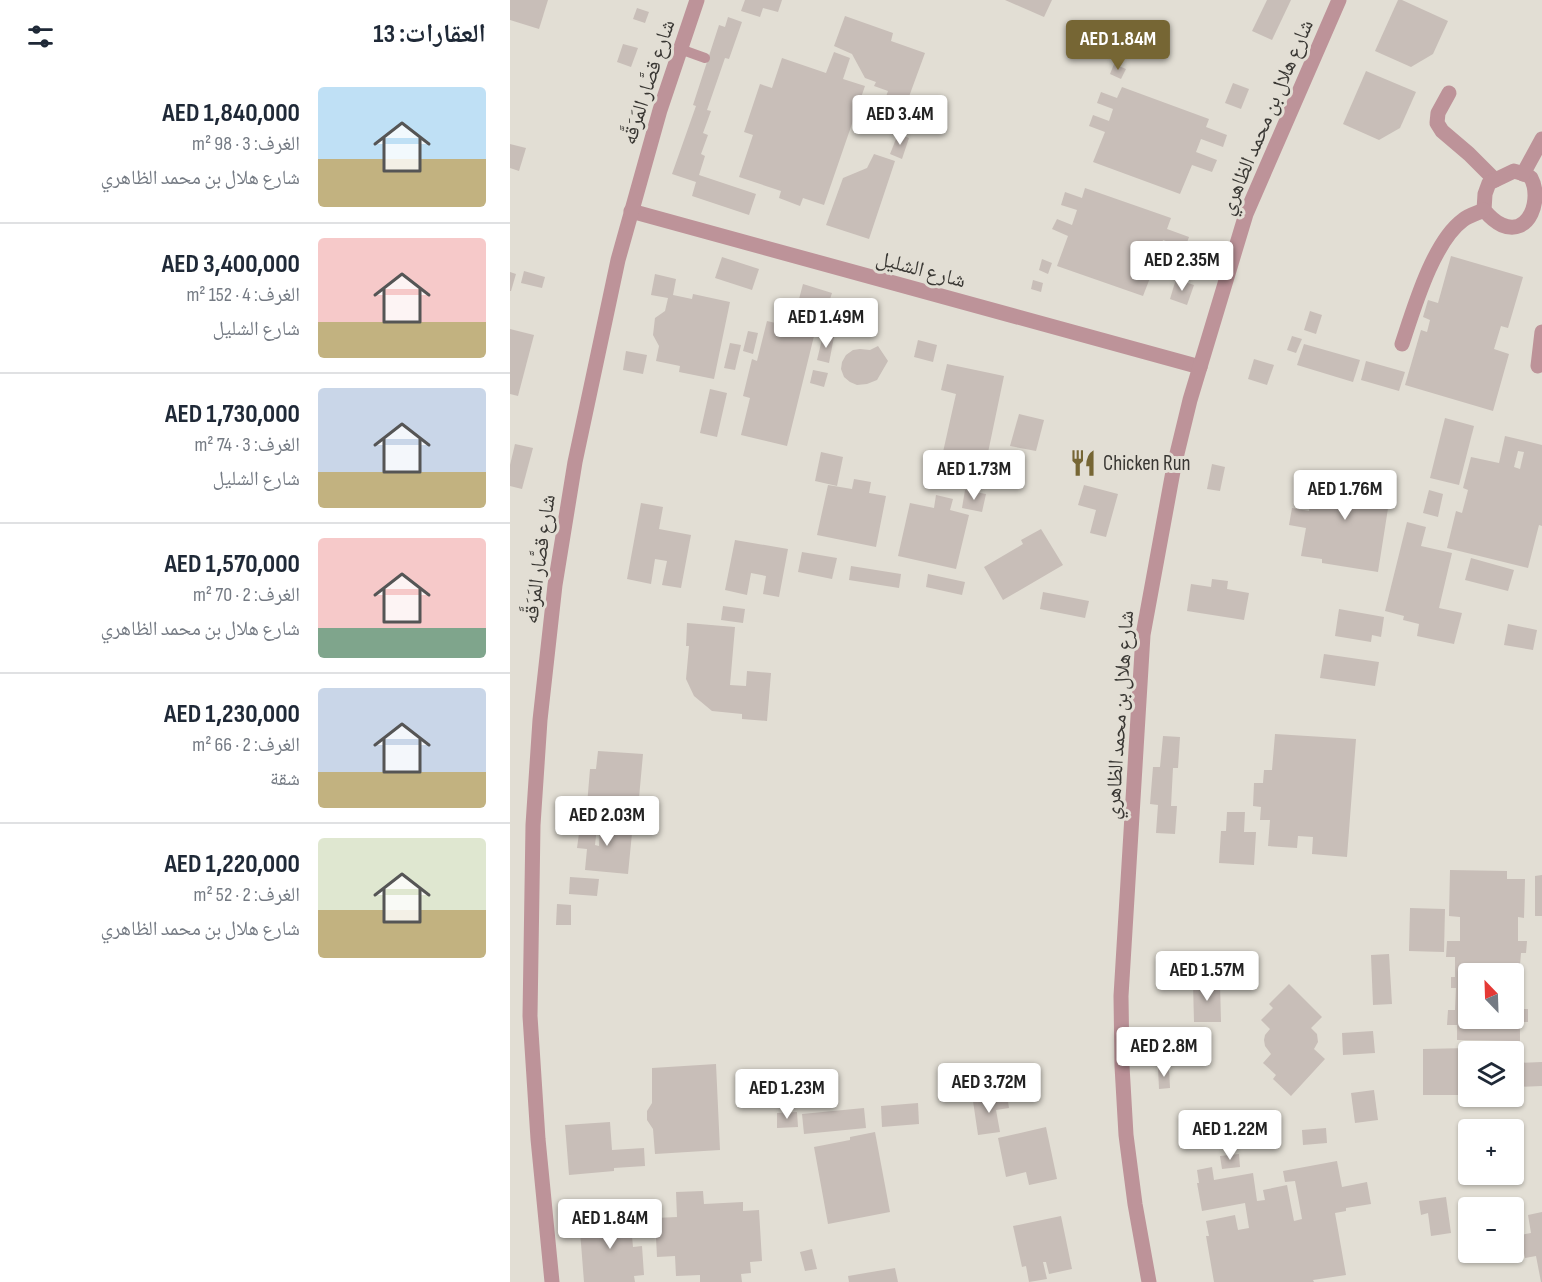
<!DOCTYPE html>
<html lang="ar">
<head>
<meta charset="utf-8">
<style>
  :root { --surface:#fff; --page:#f6f6f7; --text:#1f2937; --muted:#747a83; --line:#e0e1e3; --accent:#766634 }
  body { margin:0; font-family:"Sofia Sans Condensed","Noto Naskh Arabic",sans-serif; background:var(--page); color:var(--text); direction:rtl; height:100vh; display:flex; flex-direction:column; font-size:22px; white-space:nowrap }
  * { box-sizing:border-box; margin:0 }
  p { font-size:20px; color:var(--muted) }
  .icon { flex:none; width:33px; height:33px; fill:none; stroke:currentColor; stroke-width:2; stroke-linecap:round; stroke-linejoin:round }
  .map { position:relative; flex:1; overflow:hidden; direction:ltr }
  .sheet { display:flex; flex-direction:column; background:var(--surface); width:510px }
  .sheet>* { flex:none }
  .needle { width:39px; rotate:337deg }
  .buttons { position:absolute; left:948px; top:963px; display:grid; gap:12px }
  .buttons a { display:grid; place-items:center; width:66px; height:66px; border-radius:6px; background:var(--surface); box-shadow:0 2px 4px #0004; font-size:30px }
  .price { position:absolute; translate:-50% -51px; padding:0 14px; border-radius:6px; background:#fff; color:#222; font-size:20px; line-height:39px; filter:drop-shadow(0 2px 3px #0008) }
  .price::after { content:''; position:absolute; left:50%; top:36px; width:18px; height:14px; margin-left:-9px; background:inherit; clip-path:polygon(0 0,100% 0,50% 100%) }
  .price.on { background:var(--accent); color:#fff }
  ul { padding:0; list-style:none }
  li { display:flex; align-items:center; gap:18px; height:150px; padding:0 24px }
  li+li { border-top:2px solid var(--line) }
  li span { display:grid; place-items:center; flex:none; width:168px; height:120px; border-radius:6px; color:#555 }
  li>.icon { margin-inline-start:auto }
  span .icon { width:72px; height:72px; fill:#fffc; stroke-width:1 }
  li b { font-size:26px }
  h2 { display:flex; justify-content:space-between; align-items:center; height:72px; padding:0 24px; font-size:26px }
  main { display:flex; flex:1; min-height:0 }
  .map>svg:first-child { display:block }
</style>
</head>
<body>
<main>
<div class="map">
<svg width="1032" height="1282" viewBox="0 0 1032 1282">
  <rect width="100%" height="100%" fill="#e2ded4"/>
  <g fill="#c8beb8" fill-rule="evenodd">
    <polygon points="0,0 38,0 29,29 0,20"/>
    <polygon points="235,0 272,0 268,12 253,8 250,17 231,11"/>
    <polygon points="495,0 542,0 534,17"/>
    <polygon points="757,0 781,0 762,40 742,31"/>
    <polygon points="888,0 892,0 938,21 923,54 901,67 865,51"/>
    <polygon points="127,8 139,12 135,23 123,19"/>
    <polygon points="335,16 383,33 381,41 415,53 393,113 373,105 378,91 364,86 366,82 355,78 342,54 324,46"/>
    <polygon points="218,17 232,22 219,59 215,58 197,110 201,111 193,133 198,135 191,154 195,156 189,175 246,194 239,215 182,196 186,182 162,174 186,106 183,105 209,25 215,27"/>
    <polygon points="113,44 128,48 121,67 107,62"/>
    <polygon points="324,52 340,58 333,79 355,86 314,205 293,198 290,206 269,198 271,191 229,177 243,135 234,132 250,84 262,88 272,58 316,73"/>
    <polygon points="604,64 616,69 611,79 600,74"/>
    <polygon points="856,71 906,92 890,128 869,140 833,124"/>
    <polygon points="723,83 739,89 731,109 715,103"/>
    <polygon points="612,87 699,119 696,127 717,135 713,147 691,139 686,152 707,160 702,172 682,165 670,194 583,162 595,132 579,126 583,115 599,121 603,109 587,103 591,92 607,98"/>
    <polygon points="388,134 399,138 392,159 380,154"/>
    <polygon points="0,144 16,148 9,171 0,168"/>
    <polygon points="364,154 385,161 359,239 316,225 333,178 357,168"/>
    <polygon points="575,188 661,218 657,229 679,237 675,248 653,240 649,253 671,261 667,272 645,265 633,296 547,266 558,236 542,229 547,219 562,225 567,210 551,205 555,192 572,198"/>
    <polygon points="941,256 1013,277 998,328 991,326 984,349 999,354 983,411 895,385 911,330 917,332 920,320 913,317 918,300 928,303"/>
    <polygon points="212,257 249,269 242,290 205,278"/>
    <polygon points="532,259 542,263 538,274 529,270"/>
    <polygon points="14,271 35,277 32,288 11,283"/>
    <polygon points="0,272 6,274 1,291 0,291"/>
    <polygon points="145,274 166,279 163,295 182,299 183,294 220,302 204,379 169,372 170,366 146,361 149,346 143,335 145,318 155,311 158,298 141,295"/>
    <polygon points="666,279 684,285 677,305 660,299"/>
    <polygon points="523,280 533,283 531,292 521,289"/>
    <polygon points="293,284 322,293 317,308 289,299"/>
    <polygon points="281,303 326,316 320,335 275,323"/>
    <polygon points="800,311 812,315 806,334 794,330"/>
    <polygon points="340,317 362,323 359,333 338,327"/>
    <polygon points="257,321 305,332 277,446 231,435 240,398 233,396 242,359 247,361"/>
    <polygon points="0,329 24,335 8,396 0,394"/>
    <polygon points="238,331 248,333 243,354 233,351"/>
    <polygon points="313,335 324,337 319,363 307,360"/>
    <polygon points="782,336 792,339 786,353 777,350"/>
    <polygon points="408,340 427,345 423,362 404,357"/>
    <polygon points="220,343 231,345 225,370 214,368"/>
    <polygon points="794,344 850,360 843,382 787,365"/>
    <polygon points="368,346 378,361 367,380 357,384 347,385 340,382 334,377 331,369 332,362 336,355 343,350 350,349 360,350"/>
    <polygon points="116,351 137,355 133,374 113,370"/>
    <polygon points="744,359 764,365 757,385 738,379"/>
    <polygon points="856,361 895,372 889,391 851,380"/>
    <polygon points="437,364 494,376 471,486 418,476 424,450 433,452 446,394 431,390"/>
    <polygon points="303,370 318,373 314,387 300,383"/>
    <polygon points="200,389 217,393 207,437 190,433"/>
    <polygon points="509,414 534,420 526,451 500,446"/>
    <polygon points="935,418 964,426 949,485 920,478"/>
    <path d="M995,436l37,9v81l-3,-1 -11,43 -81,-20 9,-37 6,2 6,-23 -5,-2 8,-31 28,6zM1008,451l6,1 -4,17 -6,-2z"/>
    <polygon points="5,444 23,448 12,489 0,486 0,465"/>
    <polygon points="311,452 333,457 327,486 305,481"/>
    <polygon points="702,464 715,467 710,491 697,489"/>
    <polygon points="805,474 830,478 831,475 882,483 868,572 812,563 812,559 791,556 796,528 779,525 782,508 799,511"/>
    <polygon points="344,479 361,482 359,493 376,496 366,547 307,535 318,485 342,489"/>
    <polygon points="574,485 608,494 596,537 580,533 586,510 568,505"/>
    <polygon points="455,490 476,494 472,512 452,508"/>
    <polygon points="919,490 933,494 928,517 913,513"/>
    <polygon points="426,495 443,499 440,510 459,515 446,569 388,556 400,503 424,508"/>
    <polygon points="131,503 153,507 149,529 181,535 171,588 152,585 157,561 145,559 141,584 117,579"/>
    <polygon points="897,522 916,527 911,546 942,553 929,608 952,613 944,644 907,636 909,624 893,620 894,616 875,611"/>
    <polygon points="531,529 553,565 493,600 474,567 513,544 511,540"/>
    <polygon points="225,540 278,549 269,597 253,594 256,576 241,573 237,595 215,590"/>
    <polygon points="292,552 327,558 322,579 288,572"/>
    <polygon points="961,558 1004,570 998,591 955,580"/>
    <polygon points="341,566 391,574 389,588 339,580"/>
    <polygon points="418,574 455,582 452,595 416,587"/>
    <polygon points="702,579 718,581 717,589 739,593 734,620 677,611 681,584 701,587"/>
    <polygon points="533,592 579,601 575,618 530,609"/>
    <polygon points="213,606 235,609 233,623 211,620"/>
    <polygon points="829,609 874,617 871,637 862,635 861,642 825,636"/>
    <polygon points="177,623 225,627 220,685 236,686 237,671 261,673 257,721 232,719 232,714 202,711 184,696 176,679 179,646 176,646"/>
    <polygon points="998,624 1027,630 1023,650 994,645"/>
    <polygon points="814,654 869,662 865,686 810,678"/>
    <polygon points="765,734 846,739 837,857 802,854 803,837 788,836 787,848 758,846 760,820 750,820 751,807 743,806 744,783 753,783 754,770 762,770"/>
    <polygon points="653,736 670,737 668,768 663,768 661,806 667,806 665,834 646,833 648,805 640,804 643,767 650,767"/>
    <polygon points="88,751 133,754 128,809 77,805 80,769 86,769"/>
    <polygon points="717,812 735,812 734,832 746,832 744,865 709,863 711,831 716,831"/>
    <polygon points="104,821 123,823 118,874 75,870 77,849 67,848 70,826 87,827 85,845 89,846 90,824 104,825"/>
    <polygon points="940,870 997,871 997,879 1015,879 1014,918 1008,917 1008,941 1017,941 1016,953 1011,953 1010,966 1000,966 1000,974 958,974 958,1018 1004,1018 1004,994 1008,994 1007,1009 1018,1009 1018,1022 1010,1022 1010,1041 947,1040 947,1025 937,1025 938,1010 945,1010 946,988 941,988 941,977 945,977 945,957 936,957 937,941 950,941 950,917 939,916"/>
    <polygon points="1032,875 1032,916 1025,916 1025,876"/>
    <polygon points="60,877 89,879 87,896 59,894"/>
    <polygon points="47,904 61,905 61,925 46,925"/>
    <polygon points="900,908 935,909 934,952 899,951"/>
    <polygon points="879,954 882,1004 863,1005 861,955"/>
    <polygon points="683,983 710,983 711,1022 684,1022"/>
    <polygon points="779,984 812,1017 801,1028 807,1034 808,1042 804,1049 815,1059 781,1096 763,1079 766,1075 753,1063 761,1054 755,1046 754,1040 755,1035 760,1029 751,1020 763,1008 759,1004"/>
    <polygon points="863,1031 865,1053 833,1055 832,1033"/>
    <polygon points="958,1048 958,1095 913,1095 913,1049"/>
    <polygon points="1032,1062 1032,1086 1004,1087 1004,1063"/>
    <polygon points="206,1064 210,1150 145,1154 143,1129 137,1120 137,1111 142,1103 142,1068"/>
    <polygon points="659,1067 660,1088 649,1089 648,1068"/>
    <polygon points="864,1090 868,1120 845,1123 841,1093"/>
    <polygon points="497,1095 499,1108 486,1110 490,1132 468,1135 463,1101"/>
    <polygon points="408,1103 409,1124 372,1127 371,1106"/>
    <polygon points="354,1108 356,1128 294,1134 292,1114"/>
    <polygon points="287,1112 288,1127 267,1128 267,1113"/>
    <polygon points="100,1122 102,1150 134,1148 135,1166 104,1168 104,1171 59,1175 55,1125"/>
    <polygon points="536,1127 547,1179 519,1185 516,1172 496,1177 488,1138"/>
    <polygon points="816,1128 817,1143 793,1145 792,1130"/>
    <polygon points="365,1132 380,1212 318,1224 304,1147 340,1140 340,1137"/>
    <polygon points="729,1154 730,1167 712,1169 710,1156"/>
    <polygon points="827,1161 832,1187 857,1182 861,1204 836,1208 836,1211 825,1213 836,1275 803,1280 804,1282 704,1282 696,1236 699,1236 696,1221 725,1215 728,1230 739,1228 735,1203 692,1211 687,1183 689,1183 687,1170 702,1167 704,1180 743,1173 747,1201 755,1200 753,1190 777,1185 784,1221 792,1219 785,1181 775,1182 773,1171"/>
    <polygon points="193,1191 194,1204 233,1202 233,1211 249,1210 252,1261 240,1262 241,1273 231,1274 232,1282 190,1282 190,1275 166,1276 165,1256 147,1257 145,1218 167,1217 166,1192"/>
    <polygon points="936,1197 941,1233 921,1236 918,1213 911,1215 909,1201"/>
    <polygon points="1032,1212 1032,1282 1031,1282 1026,1256 1015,1258 1010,1235 1021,1233 1018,1215"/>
    <polygon points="120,1214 123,1247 132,1246 134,1275 124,1276 125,1282 74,1282 69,1218"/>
    <polygon points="551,1216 562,1269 539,1274 536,1262 533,1262 537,1279 519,1282 516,1266 512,1267 503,1226"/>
    <polygon points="302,1249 307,1269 295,1271 290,1252"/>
    <polygon points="385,1268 388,1282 339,1282 338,1276"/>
  </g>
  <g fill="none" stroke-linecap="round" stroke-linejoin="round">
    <polyline stroke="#bd9399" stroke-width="10" points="170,49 195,58"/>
    <g stroke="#bd9399" stroke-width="15">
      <polyline points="939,93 928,113 927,123 932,131 959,154 985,180"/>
      <path d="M1004,171c6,2 13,3 17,7 11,20 -1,59 -29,47 -7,-3 -13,-9 -18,-15l1,-16 4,-11z"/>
      <polyline points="1013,174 1032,139"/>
      <polyline points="121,211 690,367"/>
      <path d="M892,344c12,-36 31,-102 61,-124 6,-5 15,-7 21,-10"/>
      <polyline points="1028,366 1032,332"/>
      <polyline points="42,1282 28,1139 20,1016 23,825 30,720 45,585 65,462 108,260 150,110 187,0"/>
      <polyline points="639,1282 625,1204 616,1135 612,1066 611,996 633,635 664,466 680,400 736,214 829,0"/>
    </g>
  </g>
  <defs>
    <symbol id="restaurant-bare" viewBox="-9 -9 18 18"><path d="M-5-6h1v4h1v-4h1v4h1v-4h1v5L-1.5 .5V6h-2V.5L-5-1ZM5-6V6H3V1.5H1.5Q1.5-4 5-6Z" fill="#766634" stroke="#e2ded4" stroke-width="2.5" paint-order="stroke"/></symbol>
  </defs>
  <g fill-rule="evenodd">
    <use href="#restaurant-bare" x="554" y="444" width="38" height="38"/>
  </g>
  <g text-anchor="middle" stroke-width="6" stroke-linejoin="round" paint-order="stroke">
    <g font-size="21" fill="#393733" stroke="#e2ded4">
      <text transform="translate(138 82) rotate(-72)" y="7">شارع قصَّار المَرَقَّه</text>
      <text transform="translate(756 117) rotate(-67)" y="7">شارع هلال بن محمد الظاهري</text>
      <text transform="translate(411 269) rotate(15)" y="7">شارع الشليل</text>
      <text transform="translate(29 559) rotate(-82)" y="7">شارع قصَّار المَرَقَّه</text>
      <text transform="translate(609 715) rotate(-86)" y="7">شارع هلال بن محمد الظاهري</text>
    </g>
    <g font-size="21" fill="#393733" stroke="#e2ded4" text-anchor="start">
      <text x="593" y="470">Chicken Run</text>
    </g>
  </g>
</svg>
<div class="buttons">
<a><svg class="needle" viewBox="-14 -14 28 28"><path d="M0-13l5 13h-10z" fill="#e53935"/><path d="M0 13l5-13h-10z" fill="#747a83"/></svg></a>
<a><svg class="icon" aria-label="layers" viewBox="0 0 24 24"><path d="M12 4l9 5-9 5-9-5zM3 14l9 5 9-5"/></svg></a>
<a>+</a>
<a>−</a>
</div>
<b class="price on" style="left:608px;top:71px">AED 1.84M</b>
<b class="price" style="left:390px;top:146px">AED 3.4M</b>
<b class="price" style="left:672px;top:292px">AED 2.35M</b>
<b class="price" style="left:316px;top:349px">AED 1.49M</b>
<b class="price" style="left:464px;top:501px">AED 1.73M</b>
<b class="price" style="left:835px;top:521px">AED 1.76M</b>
<b class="price" style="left:97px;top:847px">AED 2.03M</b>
<b class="price" style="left:697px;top:1002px">AED 1.57M</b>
<b class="price" style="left:654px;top:1078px">AED 2.8M</b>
<b class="price" style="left:479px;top:1114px">AED 3.72M</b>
<b class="price" style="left:277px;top:1120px">AED 1.23M</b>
<b class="price" style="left:720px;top:1161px">AED 1.22M</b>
<b class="price" style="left:100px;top:1250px">AED 1.84M</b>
</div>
<section class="sheet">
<h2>العقارات: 13<svg class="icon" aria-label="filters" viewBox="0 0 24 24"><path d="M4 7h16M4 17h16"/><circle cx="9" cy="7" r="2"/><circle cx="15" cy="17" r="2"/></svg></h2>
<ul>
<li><span style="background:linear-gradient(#bfe0f5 60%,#c2b280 0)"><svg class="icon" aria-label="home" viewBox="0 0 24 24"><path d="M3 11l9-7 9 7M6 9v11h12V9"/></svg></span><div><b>AED 1,840,000</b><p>الغرف: 3 · 98 m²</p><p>شارع هلال بن محمد الظاهري</p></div></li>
<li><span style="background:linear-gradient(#f6c9c9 70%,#c2b280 0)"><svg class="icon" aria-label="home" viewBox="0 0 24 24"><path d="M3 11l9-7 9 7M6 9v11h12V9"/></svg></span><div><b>AED 3,400,000</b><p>الغرف: 4 · 152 m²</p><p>شارع الشليل</p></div></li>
<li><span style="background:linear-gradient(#c9d6e8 70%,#c2b280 0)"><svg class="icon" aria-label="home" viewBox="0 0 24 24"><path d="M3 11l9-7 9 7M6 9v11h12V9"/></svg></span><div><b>AED 1,730,000</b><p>الغرف: 3 · 74 m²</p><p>شارع الشليل</p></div></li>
<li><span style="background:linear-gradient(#f6c9c9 75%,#7fa58c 0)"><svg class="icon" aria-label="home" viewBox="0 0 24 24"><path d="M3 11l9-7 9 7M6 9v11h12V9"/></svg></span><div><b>AED 1,570,000</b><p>الغرف: 2 · 70 m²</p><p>شارع هلال بن محمد الظاهري</p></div></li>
<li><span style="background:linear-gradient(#c9d6e8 70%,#c2b280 0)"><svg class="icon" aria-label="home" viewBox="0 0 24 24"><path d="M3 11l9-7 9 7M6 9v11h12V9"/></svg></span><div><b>AED 1,230,000</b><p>الغرف: 2 · 66 m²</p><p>شقة</p></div></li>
<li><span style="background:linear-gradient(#dfe7d0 60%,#c2b280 0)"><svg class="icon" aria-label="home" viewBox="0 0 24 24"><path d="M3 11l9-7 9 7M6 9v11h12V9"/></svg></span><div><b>AED 1,220,000</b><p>الغرف: 2 · 52 m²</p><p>شارع هلال بن محمد الظاهري</p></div></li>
</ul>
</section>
</main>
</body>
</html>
